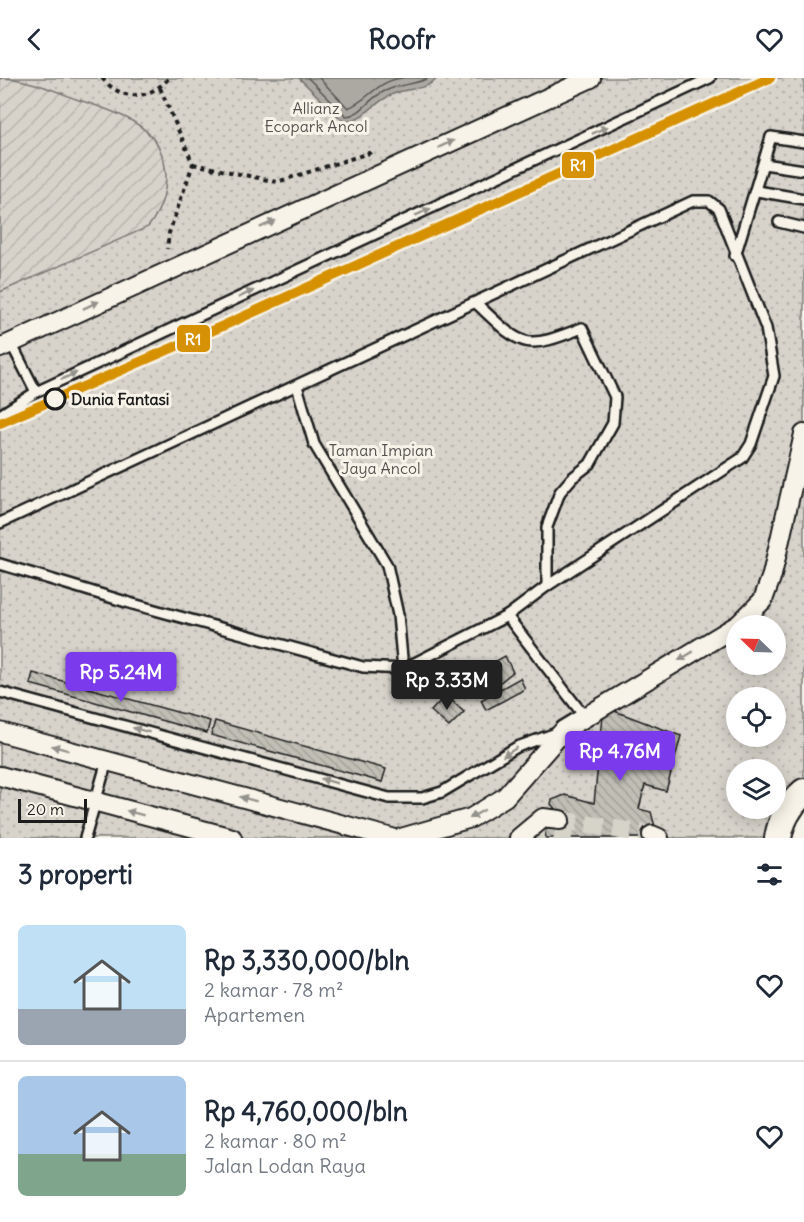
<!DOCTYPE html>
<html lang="id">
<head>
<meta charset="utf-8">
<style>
  :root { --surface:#fff; --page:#f6f6f7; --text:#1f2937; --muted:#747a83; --line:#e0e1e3; --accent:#7c3aed }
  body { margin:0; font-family:Delius,sans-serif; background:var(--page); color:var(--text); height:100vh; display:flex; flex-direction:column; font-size:22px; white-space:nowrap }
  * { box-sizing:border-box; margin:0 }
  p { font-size:20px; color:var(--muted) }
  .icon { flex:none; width:33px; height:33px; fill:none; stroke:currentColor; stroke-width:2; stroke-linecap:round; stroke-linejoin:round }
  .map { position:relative; height:760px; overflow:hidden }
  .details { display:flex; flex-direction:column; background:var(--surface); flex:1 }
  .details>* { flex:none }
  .needle { width:39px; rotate:293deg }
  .tools { position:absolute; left:726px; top:537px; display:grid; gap:12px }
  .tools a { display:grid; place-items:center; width:60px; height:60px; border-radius:50%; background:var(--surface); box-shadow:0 3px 15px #0003; font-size:30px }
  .scale { position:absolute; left:18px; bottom:15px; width:69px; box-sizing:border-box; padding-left:6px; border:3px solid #1c1c1c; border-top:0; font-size:16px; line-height:21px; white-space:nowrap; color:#1c1c1c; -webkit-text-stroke:4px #f7f3e8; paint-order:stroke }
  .price { position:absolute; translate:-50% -51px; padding:0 14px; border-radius:6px; background:var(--accent); color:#fff; font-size:20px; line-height:39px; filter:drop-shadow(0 2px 3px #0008) }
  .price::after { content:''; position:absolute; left:50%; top:36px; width:18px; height:14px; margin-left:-9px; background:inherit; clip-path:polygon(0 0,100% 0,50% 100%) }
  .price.active { background:#222; color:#fff }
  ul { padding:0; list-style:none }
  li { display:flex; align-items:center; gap:18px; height:150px; padding:0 18px }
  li+li { border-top:2px solid var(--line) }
  li span { display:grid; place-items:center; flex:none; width:168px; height:120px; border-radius:9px; color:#555 }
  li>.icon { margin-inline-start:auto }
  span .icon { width:72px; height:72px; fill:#fffc; stroke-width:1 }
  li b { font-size:26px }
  h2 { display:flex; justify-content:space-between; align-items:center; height:72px; padding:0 18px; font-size:26px }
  header { display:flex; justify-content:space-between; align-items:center; height:78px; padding:0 18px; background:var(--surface); font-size:27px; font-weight:700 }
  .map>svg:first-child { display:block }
</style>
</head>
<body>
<header><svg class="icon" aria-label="back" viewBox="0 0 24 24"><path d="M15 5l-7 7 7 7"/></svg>Roofr<svg class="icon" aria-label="heart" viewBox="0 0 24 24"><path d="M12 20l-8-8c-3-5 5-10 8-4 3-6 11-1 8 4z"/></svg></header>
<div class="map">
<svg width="804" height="760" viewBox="0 0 804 760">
  <defs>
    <pattern id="park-dots" width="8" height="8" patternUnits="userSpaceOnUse" patternTransform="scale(1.5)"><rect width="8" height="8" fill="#d7d3cb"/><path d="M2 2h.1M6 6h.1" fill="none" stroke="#b8b5ae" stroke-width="1.8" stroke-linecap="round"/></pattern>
    <pattern id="garden-furrows" width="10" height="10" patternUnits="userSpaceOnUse" patternTransform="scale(1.5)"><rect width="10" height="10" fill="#d7d3cb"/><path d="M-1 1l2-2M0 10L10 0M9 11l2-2" fill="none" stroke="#b8b5ae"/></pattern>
    <pattern id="building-back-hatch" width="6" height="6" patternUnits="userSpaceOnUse" patternTransform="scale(1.5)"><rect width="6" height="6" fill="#c0beb5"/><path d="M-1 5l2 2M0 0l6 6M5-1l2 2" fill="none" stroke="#a4a39b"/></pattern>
  </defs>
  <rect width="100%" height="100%" fill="#f7f3e8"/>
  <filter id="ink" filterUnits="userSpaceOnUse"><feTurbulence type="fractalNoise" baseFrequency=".0167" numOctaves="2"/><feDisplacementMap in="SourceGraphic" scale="12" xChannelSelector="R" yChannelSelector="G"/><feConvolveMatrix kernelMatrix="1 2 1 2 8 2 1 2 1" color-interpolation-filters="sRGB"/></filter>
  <g filter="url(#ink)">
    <path fill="url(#park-dots)" stroke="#7a7874" stroke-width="1.5" fill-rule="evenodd" d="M0,0h804v714l-26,46h-778zM736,548h40v38h-40zM736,620h40v38h-40zM736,692h40v38h-40z"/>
    <path fill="url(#garden-furrows)" stroke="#7a7874" stroke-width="1.5" d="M0,0c25,0 53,12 76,21 18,6 39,12 56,22 41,23 43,72 16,106l-148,65z"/>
    <path fill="#aca9a2" stroke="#72716c" stroke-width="1.5" d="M299,0h138c-12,14 -30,9 -44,16 -19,8 -29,26 -49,28z"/>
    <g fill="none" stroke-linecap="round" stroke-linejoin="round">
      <g stroke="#565452" stroke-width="1.5">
        <path d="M308,0l38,38c14,-1 21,-14 32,-21 16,-11 34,-9 51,-17"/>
        <path d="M319,0l29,30c21,-8 28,-27 54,-30"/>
      </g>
    </g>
    <g fill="url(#building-back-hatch)" stroke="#1c1c1c" stroke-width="1.5">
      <polygon points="505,578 513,594 499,605 489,587"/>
      <polygon points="486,589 496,606 484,613 475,596"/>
      <polygon points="33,595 210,643 207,655 30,606"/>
      <polygon points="520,600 525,611 486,632 481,622"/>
      <polygon points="446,617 464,634 449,649 431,633"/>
      <polygon points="604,629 681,658 666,713 645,707 639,731 651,734 656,752 648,760 546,760 545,752 556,748 557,733 551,726 552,722 565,717 594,725"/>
      <polygon points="215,643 386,691 382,704 211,657"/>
    </g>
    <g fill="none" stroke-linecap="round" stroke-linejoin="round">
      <g stroke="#d6d3c9" stroke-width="18" stroke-dasharray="18 9" stroke-linecap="butt">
        <polyline points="560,742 652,757"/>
        <polyline points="529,760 539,754 574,760"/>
      </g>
      <defs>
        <g id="lane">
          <polyline points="764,86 804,92"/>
          <polyline points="757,113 804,121"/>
          <polyline points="779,144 804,150"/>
          <polyline points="735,178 771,59 804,64"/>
          <path d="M476,225c46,43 46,49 106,25l33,69 -2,26 -23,41 -18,14 -12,14 -13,35v59"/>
          <polyline points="11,265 36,314"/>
          <polyline points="297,308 314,366 387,487 398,537 403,591"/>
          <polyline points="0,337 36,314 710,0"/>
          <polyline points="0,445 693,123 709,123 719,131 766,250 774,298 751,366 742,380 547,508 507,538 403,591 363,589 133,526 0,486"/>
          <polyline points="507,538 584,638"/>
          <polyline points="0,614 389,720 422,720 442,714 517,669 559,654"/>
          <polyline points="85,760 107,683"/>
        </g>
        <g id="street">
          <polyline points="0,270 591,0"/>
          <polyline points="737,548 763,522 772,497 804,356"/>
          <polyline points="0,654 392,760"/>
          <polyline points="0,698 232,760"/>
          <polyline points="652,757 659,760"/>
          <polyline points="401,760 471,740 505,719 564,652 736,548"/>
          <polyline points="519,760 543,740 560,742"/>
        </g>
        <path id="secondary" d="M778,760c3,-18 12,-34 26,-46"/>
      </defs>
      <use href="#lane" stroke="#1c1c1c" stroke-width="14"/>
      <use href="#street" stroke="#1c1c1c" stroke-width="22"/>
      <use href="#secondary" stroke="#1c1c1c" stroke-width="30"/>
      <g stroke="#1c1c1c" stroke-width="4" stroke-dasharray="4.5 4.5" stroke-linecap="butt">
        <path d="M102,0c20,24 47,22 67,0"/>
        <polyline points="160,10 193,86 169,155 167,171"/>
        <polyline points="193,86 277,104 369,75 372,79"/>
      </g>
      <use href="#lane" stroke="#f7f3e8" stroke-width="9"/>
      <use href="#street" stroke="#f7f3e8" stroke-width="18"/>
      <use href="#secondary" stroke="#f7f3e8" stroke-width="26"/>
      <defs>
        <polyline id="rail-1" points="0,345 225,247 770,0"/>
      </defs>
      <use href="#rail-1" stroke="#f7f3e8" stroke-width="15"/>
      <use href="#rail-1" stroke="#d69104" stroke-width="10"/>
    </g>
    <defs><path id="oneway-solid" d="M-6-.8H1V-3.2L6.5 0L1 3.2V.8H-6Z" transform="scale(1.5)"/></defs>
    <g fill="#94928c">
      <use href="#oneway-solid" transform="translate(600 52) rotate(-25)"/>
      <use href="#oneway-solid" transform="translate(446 66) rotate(-25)"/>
      <use href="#oneway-solid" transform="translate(423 134) rotate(-25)"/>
      <use href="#oneway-solid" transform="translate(268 146) rotate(-24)"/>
      <use href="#oneway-solid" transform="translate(246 216) rotate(-25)"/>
      <use href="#oneway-solid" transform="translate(91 227) rotate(-25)"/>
      <use href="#oneway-solid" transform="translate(69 298) rotate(-25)"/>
      <use href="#oneway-solid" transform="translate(686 578) rotate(149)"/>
      <use href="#oneway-solid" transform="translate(141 652) rotate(-165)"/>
      <use href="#oneway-solid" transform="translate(60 670) rotate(-165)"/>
      <use href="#oneway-solid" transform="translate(510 674) rotate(148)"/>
      <use href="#oneway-solid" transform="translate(329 703) rotate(-164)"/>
      <use href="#oneway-solid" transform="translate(248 721) rotate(-165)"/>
      <use href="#oneway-solid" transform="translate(135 735) rotate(-165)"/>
      <use href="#oneway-solid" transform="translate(477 736) rotate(150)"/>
    </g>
  </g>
  <circle fill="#f7f3e8" stroke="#1c1c1c" stroke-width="3" cx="55" cy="321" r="10"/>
  <g text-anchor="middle" stroke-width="6" stroke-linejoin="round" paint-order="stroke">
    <g font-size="16" fill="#545351" stroke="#f7f3e8">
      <text x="316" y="36">Allianz<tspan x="316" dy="18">Ecopark Ancol</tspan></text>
      <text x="381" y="378">Taman Impian<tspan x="381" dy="18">Jaya Ancol</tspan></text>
    </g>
    <g font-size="16" font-weight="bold" fill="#1c1c1c" stroke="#f7f3e8" text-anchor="start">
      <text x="71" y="327">Dunia Fantasi</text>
    </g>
  </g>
  <g stroke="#f7f3e8" stroke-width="2">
    <rect x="561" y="73" width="34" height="28" rx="6" fill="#d69104"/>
    <rect x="176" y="246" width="35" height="29" rx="6" fill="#d69104"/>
  </g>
  <g font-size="16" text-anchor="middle" font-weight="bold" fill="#fff">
    <text x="578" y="93">R1</text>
    <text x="193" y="267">R1</text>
  </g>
</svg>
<div class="tools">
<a><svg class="needle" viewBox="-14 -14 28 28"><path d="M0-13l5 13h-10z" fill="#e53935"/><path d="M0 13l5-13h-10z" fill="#747a83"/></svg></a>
<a><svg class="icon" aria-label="locate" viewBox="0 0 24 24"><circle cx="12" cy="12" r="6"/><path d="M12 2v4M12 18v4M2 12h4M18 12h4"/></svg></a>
<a><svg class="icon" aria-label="layers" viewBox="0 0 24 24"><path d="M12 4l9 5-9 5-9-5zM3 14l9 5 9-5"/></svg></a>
</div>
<div class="scale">20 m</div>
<b class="price" style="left:121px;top:625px">Rp 5.24M</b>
<b class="price active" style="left:447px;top:633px">Rp 3.33M</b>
<b class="price" style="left:620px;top:704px">Rp 4.76M</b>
</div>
<section class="details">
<h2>3 properti<svg class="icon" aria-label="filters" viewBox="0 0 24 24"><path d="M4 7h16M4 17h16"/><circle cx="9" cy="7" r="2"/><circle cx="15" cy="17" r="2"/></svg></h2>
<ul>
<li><span style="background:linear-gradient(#bfe0f5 70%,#9aa5b1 0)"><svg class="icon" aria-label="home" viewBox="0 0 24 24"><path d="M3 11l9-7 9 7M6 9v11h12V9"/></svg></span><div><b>Rp 3,330,000/bln</b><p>2 kamar · 78 m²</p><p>Apartemen</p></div><svg class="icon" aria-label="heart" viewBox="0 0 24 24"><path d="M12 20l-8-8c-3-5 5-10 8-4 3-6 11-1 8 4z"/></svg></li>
<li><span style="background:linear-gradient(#a9c7e8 65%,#7fa58c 0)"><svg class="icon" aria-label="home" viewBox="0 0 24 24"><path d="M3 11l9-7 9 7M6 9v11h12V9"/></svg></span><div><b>Rp 4,760,000/bln</b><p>2 kamar · 80 m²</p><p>Jalan Lodan Raya</p></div><svg class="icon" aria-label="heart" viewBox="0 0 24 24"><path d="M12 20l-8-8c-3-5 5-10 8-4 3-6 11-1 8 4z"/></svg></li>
</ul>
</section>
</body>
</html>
